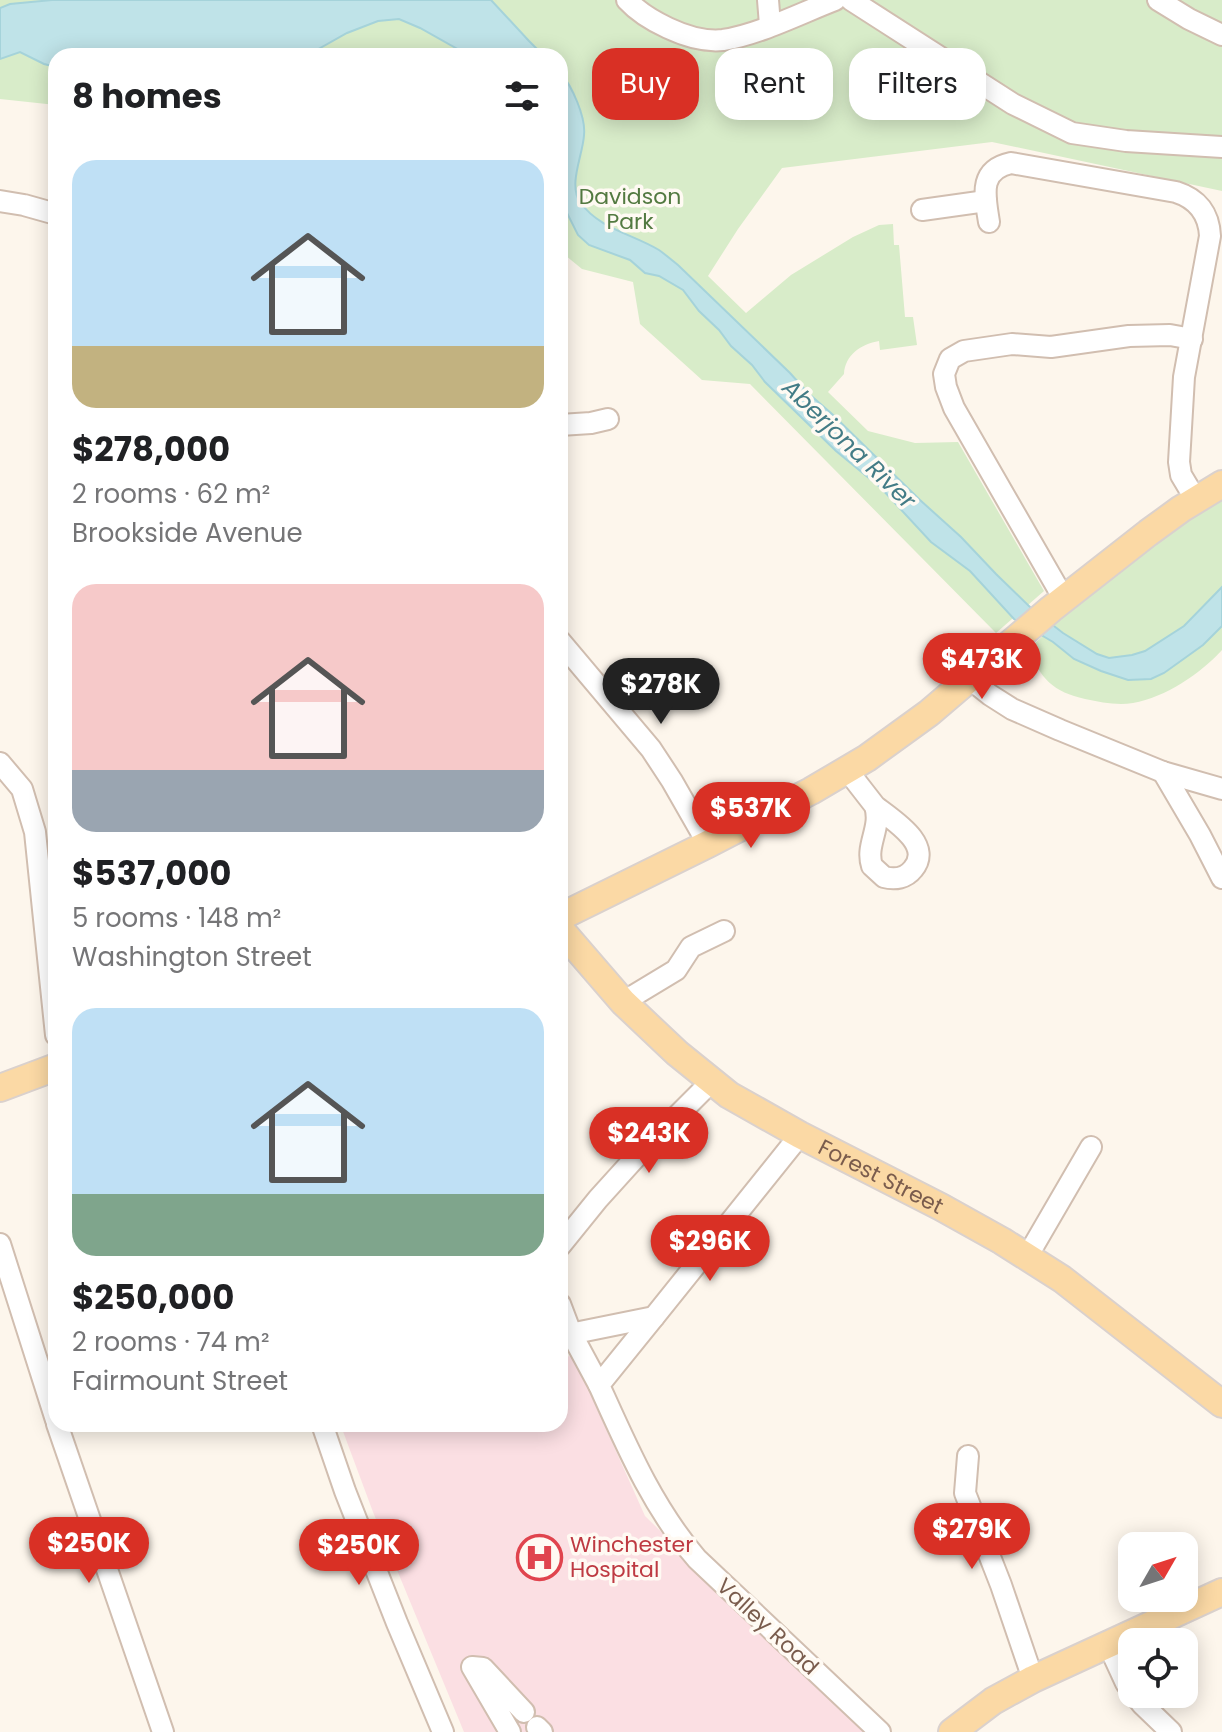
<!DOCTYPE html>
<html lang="en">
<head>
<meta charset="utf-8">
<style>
  :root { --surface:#fff; --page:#f6f6f6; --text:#202124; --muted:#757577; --accent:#d93025 }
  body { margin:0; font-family:Poppins,sans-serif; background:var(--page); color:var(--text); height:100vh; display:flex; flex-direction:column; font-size:30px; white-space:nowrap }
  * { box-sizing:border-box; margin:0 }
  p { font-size:26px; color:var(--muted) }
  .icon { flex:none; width:44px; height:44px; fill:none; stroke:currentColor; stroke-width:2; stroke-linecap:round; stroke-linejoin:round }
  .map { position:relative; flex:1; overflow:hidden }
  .panel { position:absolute; left:48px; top:48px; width:520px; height:1384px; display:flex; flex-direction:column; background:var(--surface); border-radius:24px; box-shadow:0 4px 20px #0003 }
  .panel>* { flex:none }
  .hud { position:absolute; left:592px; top:48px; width:510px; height:72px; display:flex; gap:16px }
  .needle { width:52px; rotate:51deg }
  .fabs { position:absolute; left:1118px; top:1532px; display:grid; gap:16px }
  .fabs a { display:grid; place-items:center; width:80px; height:80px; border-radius:16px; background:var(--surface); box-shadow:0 4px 20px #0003; font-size:40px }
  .price { position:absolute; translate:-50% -68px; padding:0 18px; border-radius:28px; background:var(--accent); color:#fff; font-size:26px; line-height:52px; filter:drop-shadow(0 2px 4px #0008) }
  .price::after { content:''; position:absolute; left:50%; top:48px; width:24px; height:18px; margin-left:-12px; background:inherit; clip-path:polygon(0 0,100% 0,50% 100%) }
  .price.on { background:#222; color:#fff }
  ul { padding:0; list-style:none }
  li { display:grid; align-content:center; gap:16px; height:424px; padding:0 24px }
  li span { display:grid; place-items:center; height:248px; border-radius:24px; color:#555 }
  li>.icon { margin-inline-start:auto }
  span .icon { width:144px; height:144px; fill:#fffc; stroke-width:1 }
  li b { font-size:34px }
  h2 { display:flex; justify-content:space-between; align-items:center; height:96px; padding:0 24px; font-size:34px }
  .pill { padding:0 28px; border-radius:24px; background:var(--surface); box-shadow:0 4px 20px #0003; font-size:28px; line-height:72px }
  .pill.on { background:var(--accent); color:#fff }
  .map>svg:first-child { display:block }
</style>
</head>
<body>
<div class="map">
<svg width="1222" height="1732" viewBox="0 0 1222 1732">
  <rect width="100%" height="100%" fill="#fdf6ec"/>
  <polygon fill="#fbdfe3" points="573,1355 645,1516 866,1732 464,1732 373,1512 341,1426 349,1424 560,1424 560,1359"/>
  <g fill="#d8ecc9">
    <path d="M0,0h1222v191l-230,-49 -210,26 -44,61 -30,47 38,37 45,-38 62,-38 26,-12 14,-1 1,21h5l6,72h8l4,28 -37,5 -1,-9c-18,3 -34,14 -35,33l-16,18 40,39 47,12 43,-1 86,149 -48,42 -246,-249 -48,-4 -62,-56 -7,-42 -51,-13 -22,-18v-195h-504v49l-56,-6z"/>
    <path d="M1222,497v153c-22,24 -56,47 -89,53 -16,3 -32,-1 -48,-4 -31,-7 -46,-20 -55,-51 42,-40 87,-79 134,-113 19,-13 39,-25 58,-38z"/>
  </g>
  <g fill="#bfe3e8" stroke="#a5d3da" stroke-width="2">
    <polygon points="52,0 491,0 529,41 544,56 470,56 420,28 399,19 378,21 347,33 306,56 56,56 56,67 44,64 20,52 0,59 0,8 10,4"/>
    <path d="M560,72c12,14 26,45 24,63 -1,20 -16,49 -4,67 19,27 53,32 79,48 7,5 14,11 20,16l111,107 18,20 24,21 88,86 41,37 35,37 36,35 31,24 34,21 12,4 23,-3 13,-4 39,-25 38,-39v39l-19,19 -39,28 -13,6 -23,1 -27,-9 -27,-12 -21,-17 -39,-23 -44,-48 -39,-29 -50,-54 -45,-37 -71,-69 -13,-17 -21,-19 -12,-16 -20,-19 -16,-21 -24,-14 -14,-3 -15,-13 -41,-15 -11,-10 -18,-36v-28l6,-17 -1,-8 -5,-13z"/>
  </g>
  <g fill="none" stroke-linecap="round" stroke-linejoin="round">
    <defs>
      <g id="minor">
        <path d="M627,0c12,13 26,21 41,28 17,8 36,14 55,12 35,-5 78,-27 112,-40"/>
        <polyline points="768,0 770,25"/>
        <polyline points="851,0 1013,104 1072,133 1126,141 1222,147"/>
        <polyline points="1158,0 1189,19 1222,35"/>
        <polyline points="0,201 24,205 56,214"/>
        <polyline points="922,210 986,201"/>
        <path d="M989,222c-4,-26 -11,-52 22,-59l165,29c22,7 33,22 34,44l-26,141 -5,85 2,13 15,25"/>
        <polyline points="560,425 591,423 608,419"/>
        <polyline points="1065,598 1057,587 954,408 946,387 944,374 950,359 964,351 1012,344 1051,347 1129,336 1170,335 1192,339"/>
        <polyline points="560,641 651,749 672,781 708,844"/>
        <polyline points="970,679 990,695 1012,709 1060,730 1163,772 1222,789"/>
        <polyline points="0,763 22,789 35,832 56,1035"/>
        <path d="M847,770l28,36c7,22 -10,39 -3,60l12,11c11,3 22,1 29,-8 21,-25 -22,-50 -38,-63"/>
        <polyline points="1163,772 1200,835 1222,878"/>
        <polyline points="623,1002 676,970 691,947 724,931"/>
        <polyline points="0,1244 56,1420"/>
        <polyline points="560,1246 598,1199 636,1157 712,1081"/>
        <polyline points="1027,1257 1091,1147"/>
        <polyline points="560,1304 571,1333 599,1385"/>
        <path d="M654,1317l-55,68c28,62 54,123 98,174l183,173"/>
        <polyline points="560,1336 654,1317 800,1135"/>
        <polyline points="57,1424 163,1732"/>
        <polyline points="322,1424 345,1491 397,1623 443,1732"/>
        <polyline points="968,1456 965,1493 1001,1585 1033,1679"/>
        <polyline points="1108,1644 1126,1683 1132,1691"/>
        <polyline points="1134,1694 1142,1704 1171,1732"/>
        <polyline points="537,1727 542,1732"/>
        <polyline points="510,1732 472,1667 483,1668 524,1712"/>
      </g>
      <g id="major">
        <polyline points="560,917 708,844 811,791 867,758 929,713 1051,609 1148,533 1181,509 1222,484"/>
        <path id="s1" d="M560,929l63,73 54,51 52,42 71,40 141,72 61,34 60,38 160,125"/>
        <polyline points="0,1088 56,1067"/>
        <polyline points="952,1732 993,1701 1033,1679 1222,1592"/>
      </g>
    </defs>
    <use href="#minor" stroke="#d1beb0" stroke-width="24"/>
    <use href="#major" stroke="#dad1cd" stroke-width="30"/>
    <use href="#minor" stroke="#fff" stroke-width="20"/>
    <use href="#major" stroke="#fbd9a5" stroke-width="26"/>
  </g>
  <defs>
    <symbol id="hospital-ring" viewBox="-11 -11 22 22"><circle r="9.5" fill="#fffaf3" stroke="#e0444e" stroke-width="1.5"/><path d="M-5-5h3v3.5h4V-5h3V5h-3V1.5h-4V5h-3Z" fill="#e0444e"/></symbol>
  </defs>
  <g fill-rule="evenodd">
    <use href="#hospital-ring" x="514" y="1532" width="51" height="51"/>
  </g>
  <g text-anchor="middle" stroke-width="7" stroke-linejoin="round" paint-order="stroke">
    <g font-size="22" fill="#537a41" stroke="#fffaf3">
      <text x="630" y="204">Davidson<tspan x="630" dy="25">Park</tspan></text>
    </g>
    <g font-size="22" fill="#7a5c4d" stroke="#fffaf3">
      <text dy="8" stroke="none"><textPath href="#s1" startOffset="410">Forest Street</textPath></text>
      <text transform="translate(768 1626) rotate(43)" y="8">Valley Road</text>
    </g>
    <g font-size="22" fill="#be3a42" stroke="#fffaf3" text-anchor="start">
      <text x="570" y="1552">Winchester<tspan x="570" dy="25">Hospital</tspan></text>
    </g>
    <g font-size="24" font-style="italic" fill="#437c86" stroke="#fffaf3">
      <text transform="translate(849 444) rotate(44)" y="8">Aberjona River</text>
    </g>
  </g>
</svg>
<div class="fabs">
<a><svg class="needle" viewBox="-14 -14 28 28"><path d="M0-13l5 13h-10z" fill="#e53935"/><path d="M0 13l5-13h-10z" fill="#757577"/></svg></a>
<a><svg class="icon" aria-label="locate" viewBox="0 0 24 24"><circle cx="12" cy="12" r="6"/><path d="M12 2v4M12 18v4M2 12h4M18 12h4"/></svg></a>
</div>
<b class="price" style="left:982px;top:701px">$473K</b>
<b class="price on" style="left:661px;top:726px">$278K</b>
<b class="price" style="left:751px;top:850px">$537K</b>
<b class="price" style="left:649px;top:1175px">$243K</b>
<b class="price" style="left:710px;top:1283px">$296K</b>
<b class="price" style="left:972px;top:1571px">$279K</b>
<b class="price" style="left:89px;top:1585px">$250K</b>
<b class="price" style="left:359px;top:1587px">$250K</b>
<div class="hud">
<a class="pill on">Buy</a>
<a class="pill">Rent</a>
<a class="pill">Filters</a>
</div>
<section class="panel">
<h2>8 homes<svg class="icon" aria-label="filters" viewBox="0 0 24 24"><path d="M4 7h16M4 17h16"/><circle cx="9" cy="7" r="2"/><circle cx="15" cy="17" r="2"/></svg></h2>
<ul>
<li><span style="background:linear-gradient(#bfe0f5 75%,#c2b280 0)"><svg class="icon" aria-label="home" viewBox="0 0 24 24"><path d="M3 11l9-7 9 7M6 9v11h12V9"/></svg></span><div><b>$278,000</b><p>2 rooms · 62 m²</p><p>Brookside Avenue</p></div></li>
<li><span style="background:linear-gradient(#f6c9c9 75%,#9aa5b1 0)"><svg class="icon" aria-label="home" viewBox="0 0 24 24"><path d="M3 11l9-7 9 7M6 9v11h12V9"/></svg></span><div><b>$537,000</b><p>5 rooms · 148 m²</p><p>Washington Street</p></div></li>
<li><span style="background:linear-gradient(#bfe0f5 75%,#7fa58c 0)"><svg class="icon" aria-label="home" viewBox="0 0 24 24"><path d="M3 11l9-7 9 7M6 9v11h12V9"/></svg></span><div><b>$250,000</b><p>2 rooms · 74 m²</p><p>Fairmount Street</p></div></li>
</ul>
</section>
</div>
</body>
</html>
